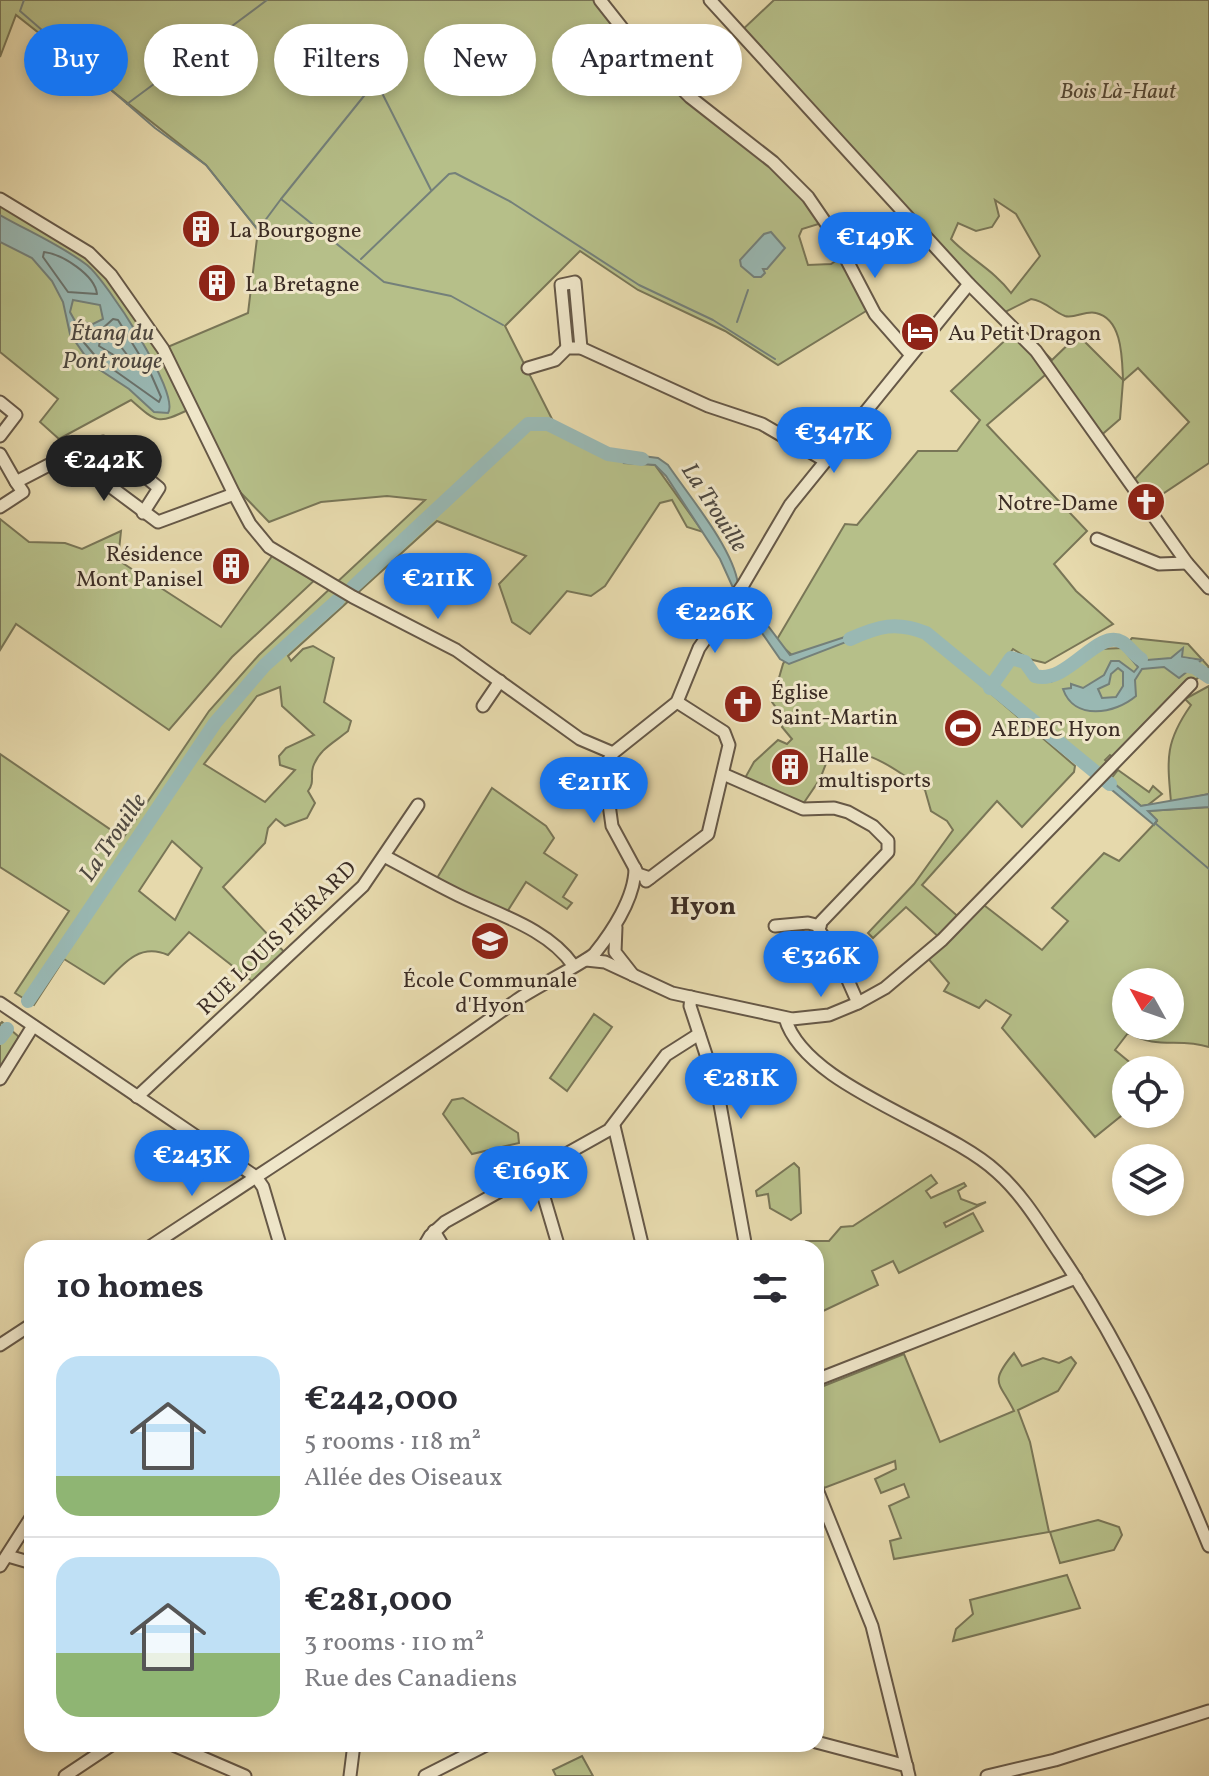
<!DOCTYPE html>
<html lang="en">
<head>
<meta charset="utf-8">
<style>
  :root { --surface:#fff; --page:#f2f2f3; --text:#2b2b33; --muted:#7c7c81; --line:#e1e1e2; --accent:#1a73e8 }
  body { margin:0; font-family:Vollkorn,serif; background:var(--page); color:var(--text); height:100vh; display:flex; flex-direction:column; font-size:30px; white-space:nowrap }
  * { box-sizing:border-box; margin:0 }
  p { font-size:26px; color:var(--muted) }
  .icon { flex:none; width:44px; height:44px; fill:none; stroke:currentColor; stroke-width:2; stroke-linecap:round; stroke-linejoin:round }
  .map { position:relative; flex:1; overflow:hidden }
  .side { position:absolute; left:24px; top:1240px; width:800px; height:512px; display:flex; flex-direction:column; background:var(--surface); border-radius:24px; box-shadow:0 4px 12px #0003 }
  .side>* { flex:none }
  .hud { position:absolute; left:24px; top:24px; width:800px; height:72px; display:flex; gap:16px }
  .needle { width:52px; rotate:310deg }
  .controls { position:absolute; left:1112px; top:968px; display:grid; gap:16px }
  .controls a { display:grid; place-items:center; width:72px; height:72px; border-radius:50%; background:var(--surface); box-shadow:0 4px 12px #0003; font-size:40px }
  .price { position:absolute; translate:-50% -68px; padding:0 18px; border-radius:28px; background:var(--accent); color:#fff; font-size:26px; line-height:52px; filter:drop-shadow(0 2px 4px #0008) }
  .price::after { content:''; position:absolute; left:50%; top:48px; width:24px; height:18px; margin-left:-12px; background:inherit; clip-path:polygon(0 0,100% 0,50% 100%) }
  .price.active { background:#222; color:#fff }
  ul { padding:0; list-style:none }
  li { display:flex; align-items:center; gap:24px; height:200px; padding:0 32px }
  li+li { border-top:2px solid var(--line) }
  li span { display:grid; place-items:center; flex:none; width:224px; height:160px; border-radius:24px; color:#555 }
  li>.icon { margin-inline-start:auto }
  span .icon { width:96px; height:96px; fill:#fffc; stroke-width:1 }
  li b { font-size:34px }
  h2 { display:flex; justify-content:space-between; align-items:center; height:96px; padding:0 32px; font-size:34px }
  .pill { padding:0 28px; border-radius:36px; background:var(--surface); box-shadow:0 4px 12px #0003; font-size:28px; line-height:72px }
  .pill.active { background:var(--accent); color:#fff }
  .map>svg:first-child { display:block }
</style>
</head>
<body>
<div class="map">
<svg width="1209" height="1776" viewBox="0 0 1209 1776">
  <rect width="100%" height="100%" fill="#e6d9ac"/>
  <filter id="stains"><feTurbulence type="fractalNoise" baseFrequency=".0025" numOctaves="4"/><feColorMatrix values="0 0 0 0 .2 0 0 0 0 .09 0 0 0 0 .02 0 0 0 .5 -.17"/></filter>
  <radialGradient id="worn" r=".72"><stop offset=".6" stop-color="#630" stop-opacity="0"/><stop offset="1" stop-color="#630" stop-opacity=".3"/></radialGradient>
  <g fill="#b6bf89" stroke="#797657" stroke-width="2" fill-rule="evenodd">
    <path d="M0,0h600l90,97 83,65 52,60 -23,7 -3,7 9,29 23,-1 11,-7 29,51 -93,57 -53,-34 -87,-41 -58,-39 -75,75 51,101 52,27 -3,3 50,8 48,67 -16,-5 -15,-27 -12,3 -55,83 -14,10 -24,-5 -37,43 -18,-12 -13,-38 27,-28 -89,-35 -149,135 3,5 12,-12 10,-3 21,12 -10,44 27,19 -3,10c-13,11 -29,18 -35,36 -3,10 2,15 -5,24l7,12 -8,15 -22,8 -9,-7 -8,9 -3,15 -42,44 65,69 -31,29 -68,-53 -21,23c-29,-13 -46,10 -64,29l-40,-25 -30,46 -19,-12 54,-82 -69,-44v-113l123,84 86,-127 50,-56 166,-155 -38,-4 -66,6 -52,20 -29,-30 -6,2 -44,-85c-32,15 -32,15 -59,-9l-72,39 -19,-17 18,-23 -58,-47v-153l97,60 66,90 85,-36 10,-83 -52,-65 -190,-150 -16,42zM280,687l2,19 32,29 -28,13 -7,8 1,9 15,5 -30,32 -61,-38 53,-68zM172,841l30,27 -27,52 -36,-29z"/>
    <path d="M774,0h435v463l-63,42 -15,-22 58,-61 -51,-54 -15,13 -3,38 -22,19 -47,-68 -64,55 100,106 -33,33 22,27 37,33 -68,39 -16,-4 -16,-10 -24,33 -15,-3 101,87 -1,6 -52,55 -25,-26 -75,84 40,35 18,-18 62,48 26,-29 -16,-13 52,-55 15,8 38,-40 -10,-10 62,-4v240c-30,-10 -51,3 -81,-14l-13,17 24,20h-13v42l-31,25 -93,-109 9,-13 -25,-15 -7,8 -35,-17 5,-8 -23,-27 16,-16 -36,-33 -33,31 -5,-5 46,-49 39,-54 -6,-9 -16,-10 -6,-21c-28,-19 -65,-52 -98,-29l-7,18 -19,28 -56,-29 9,-16 24,-22 9,4 5,-5 -10,-12 3,-7 -13,-18 11,-38 3,-5 7,2 33,-15 -33,10 -17,-15 69,-117 12,1 61,-74h39l23,-31 -29,-29 63,-59 -275,-299zM995,200l21,14 24,42 -29,37c-16,-22 -41,-34 -60,-54l7,-16 18,8 16,-4 7,-11zM1031,299c15,2 21,12 34,17 9,3 21,-6 31,-3 27,6 26,47 27,67l-45,-45 -26,25 -47,-48zM1126,982h44v44h-44z"/>
    <polygon points="0,519 29,542 65,543 82,549 121,531 118,560 221,627 275,552 318,577 232,657 169,730 16,624 0,650"/>
    <polygon points="1132,638 1188,644 1209,667 1115,759 1110,755 1105,760 1109,764 1099,772 995,684 1010,662 1023,663 1032,678 1051,682 1099,649 1123,648"/>
    <path d="M1209,686v108l-38,8c-4,-44 -6,-60 20,-97l-6,-6z"/>
    <polygon points="1118,770 1149,792 1153,786 1162,794 1148,805 1141,806 1110,780"/>
    <polygon points="492,788 546,826 554,838 544,853 577,875 563,897 572,903 567,909 526,882 505,915 434,883"/>
    <polygon points="594,1014 612,1027 567,1091 550,1078"/>
    <polygon points="2,1022 19,1037 0,1070 0,1024"/>
    <polygon points="463,1098 518,1133 519,1143 472,1154 443,1114 452,1100"/>
    <polygon points="794,1163 799,1168 801,1213 791,1220 770,1208 768,1194 757,1196 756,1191"/>
    <polygon points="931,1175 937,1183 926,1191 931,1198 964,1183 966,1186 958,1191 961,1199 977,1205 986,1202 944,1223 946,1227 973,1213 983,1231 899,1273 893,1261 872,1271 878,1285 821,1312 816,1288 816,1248 807,1248 806,1241 829,1241 841,1227 853,1226"/>
    <path d="M1014,1353l8,13 21,-8 16,5 12,-6 5,6 -18,28 -40,19 12,32 19,90 -155,27 -4,-18 11,-3 -12,-32 20,-9 -5,-13 -23,9 -6,-14 21,-10 -1,-8 -71,27 -8,-19v-80l88,-35 36,88 74,-31c-14,-29 -26,-27 0,-58z"/>
    <polygon points="1098,1520 1119,1527 1122,1535 1114,1550 1060,1563 1050,1532"/>
    <polygon points="1067,1575 1080,1608 953,1641 956,1629 973,1614 970,1600"/>
    <polygon points="582,1756 593,1776 556,1776 553,1770"/>
  </g>
  <g fill="#99b8b3" stroke="#74807a" stroke-width="2" fill-rule="evenodd">
    <path d="M0,215c28,16 61,30 87,50 19,15 94,129 81,148l-14,-1 -25,-23 -38,-25 -21,-30 -7,-32 -11,-21 -20,-23 -32,-16zM73,300l27,5 3,14 -10,5 -18,-3 -5,-9z"/>
    <polygon points="771,232 785,248 767,269 763,269 765,273 761,277 754,277 741,266 740,260 764,234"/>
    <path d="M627,454l31,4 10,7c21,31 65,83 70,119l-4,6 -14,-31 -54,-83 -11,-11 -31,-2z"/>
    <polygon points="744,594 790,655 866,630 867,634 789,664 780,659 739,600"/>
    <path d="M1129,645l18,15 24,-2 12,-10 -1,9 20,3 -23,18 -15,-11 -22,2 -7,11 1,16c-21,18 -62,25 -73,-7l8,-1v-4l12,4 21,-13 7,-14h8l15,11 4,-5 -14,-17zM1118,668l5,4v14l-7,11 -14,1 -4,-9 11,-5 2,-10z"/>
    <polygon points="1104,775 1141,806 1209,794 1209,807 1148,811 1157,820 1154,825 1100,780"/>
  </g>
  <g fill="none" stroke-linecap="round" stroke-linejoin="round">
    <g stroke="#6a726c" stroke-width="2">
      <path d="M44,252c18,2 51,23 53,42l-29,-2 -25,-35z"/>
      <polygon points="113,319 118,320 150,372 161,397 159,402 97,358 81,339 82,331 102,329"/>
      <polygon points="112,335 131,360 130,365 99,346 100,341"/>
    </g>
    <g stroke="#74807a" stroke-width="2">
      <polyline points="24,0 20,11 155,128 206,165 258,230 281,199 384,282 451,296 503,325"/>
      <polyline points="127,104 267,0"/>
      <polyline points="281,199 372,86 381,91 431,190"/>
      <polyline points="361,259 449,174 455,173 511,202 639,285 713,320 775,359"/>
      <polyline points="737,322 748,290"/>
      <polyline points="1155,823 1209,869"/>
    </g>
    <g stroke="#99b8b3" stroke-width="14">
      <polyline points="353,587 528,424 548,424 608,454 642,459"/>
      <path d="M850,639c29,-13 46,-18 76,-6l184,151"/>
      <polyline points="1177,664 1194,667 1209,677"/>
      <path d="M990,688l21,-30 14,4 10,14c33,9 62,-48 87,-34 7,4 12,13 19,17"/>
      <polyline points="28,1001 215,723 265,665 338,600"/>
      <polyline points="0,1038 7,1029"/>
    </g>
    <defs>
      <g id="minor">
        <polyline points="600,0 626,33 690,97 773,162 808,197 832,232 875,314 911,355"/>
        <polyline points="710,0 969,284 1036,351 1187,563 1209,588"/>
        <polyline points="0,199 89,253 111,275 163,349 234,494 250,524 269,547 353,597 456,650 580,739 613,753"/>
        <polyline points="567,348 561,285 575,282 581,348"/>
        <polyline points="528,368 555,360 567,348 581,348 708,406 762,424 824,460"/>
        <polyline points="0,402 16,415 0,436"/>
        <polyline points="0,454 16,482 68,455 158,522 234,494"/>
        <polyline points="69,455 103,442 159,488 143,513"/>
        <polyline points="0,507 23,492 16,482"/>
        <polyline points="1097,539 1159,564 1187,563"/>
        <polyline points="483,706 500,681"/>
        <polyline points="723,774 803,809 834,808 848,812 873,826 888,841 888,852 821,922 819,930 839,960 858,1003"/>
        <path d="M384,856c25,13 51,28 78,41 37,18 86,32 111,68"/>
        <polyline points="650,878 638,874 612,826 604,768 613,753 677,702 699,648 743,585 790,505 969,284"/>
        <polyline points="646,881 708,834 729,745 724,732 677,702"/>
        <polyline points="775,926 808,923 820,926"/>
        <polyline points="616,927 615,952 633,975"/>
        <polyline points="586,960 605,962 672,993 792,1019 829,1015 858,1003 885,988 942,940 1191,684"/>
        <polyline points="691,997 690,1006 717,1088 746,1248"/>
        <polyline points="0,1003 256,1177 263,1187 281,1248"/>
        <path d="M785,1018c20,69 159,105 212,154 26,23 44,54 63,82 62,92 107,189 149,292"/>
        <polyline points="0,1079 33,1026"/>
        <polyline points="137,1097 363,886 418,805"/>
        <polyline points="614,1126 643,1248"/>
        <polyline points="536,1170 559,1248"/>
        <polyline points="434,1231 444,1248"/>
        <path d="M148,1248c124,-82 248,-161 369,-248 15,-11 71,-39 78,-47 16,-20 40,-55 40,-85"/>
        <polyline points="423,1248 430,1236 445,1222 609,1130 666,1055 699,1034"/>
        <polyline points="0,1345 32,1324"/>
        <polyline points="816,1380 1076,1278"/>
        <polyline points="816,1487 872,1626 909,1776"/>
        <polyline points="8,1556 32,1563"/>
        <polyline points="0,1566 32,1516"/>
        <polyline points="816,1742 907,1766"/>
        <polyline points="171,1744 245,1776"/>
        <polyline points="65,1776 113,1744"/>
        <polyline points="350,1776 354,1744"/>
        <polyline points="425,1776 488,1744"/>
        <polyline points="987,1776 1055,1760 1209,1711"/>
      </g>
    </defs>
    <use href="#minor" stroke="#665847" stroke-width="15"/>
    <use href="#minor" stroke="#efe6c9" stroke-width="11"/>
  </g>
  <defs>
    <symbol id="building-disc" viewBox="-11 -11 22 22"><circle r="9.5" fill="#8f2418" stroke="#efe6c9"/><path d="M-4-6H4V6H1V3H-1V6H-4ZM-2.5-4.3h1.7v1.8h-1.7ZM.8-4.3h1.7v1.8H.8ZM-2.5-1h1.7V.8h-1.7ZM.8-1h1.7V.8H.8Z" fill="#fff"/></symbol>
    <symbol id="hotel-disc" viewBox="-11 -11 22 22"><circle r="9.5" fill="#8f2418" stroke="#efe6c9"/><path d="M-6-4.5h1.5V1H6V5H4.5V3h-9V5H-6ZM-4 0a1.8 1.8 0 1 1 3.6 0ZM.5 0V-2.5h3Q6-2.5 6 0Z" fill="#fff"/></symbol>
    <symbol id="church-disc" viewBox="-11 -11 22 22"><circle r="9.5" fill="#8f2418" stroke="#efe6c9"/><path d="M-1.2-6h2.4v3.5h3.3v2.4h-3.3V6h-2.4V-.1h-3.3v-2.4h3.3Z" fill="#fff"/></symbol>
    <symbol id="stadium-disc" viewBox="-11 -11 22 22"><circle r="9.5" fill="#8f2418" stroke="#efe6c9"/><path d="M0-5a6.5 5 0 1 0 0 10a6.5 5 0 1 0 0-10ZM-3.5-1.8h7v3.6h-7Z" fill="#fff"/></symbol>
    <symbol id="school-disc" viewBox="-11 -11 22 22"><circle r="9.5" fill="#8f2418" stroke="#efe6c9"/><path d="M0-5L7-2L0 1L-7-2ZM-4 1L0 2.5L4 1V4Q0 6-4 4Z" fill="#fff"/></symbol>
  </defs>
  <g fill-rule="evenodd">
    <use href="#building-disc" x="179" y="207" width="44" height="44"/>
    <use href="#building-disc" x="195" y="261" width="44" height="44"/>
    <use href="#hotel-disc" x="898" y="310" width="44" height="44"/>
    <use href="#church-disc" x="1124" y="480" width="44" height="44"/>
    <use href="#building-disc" x="209" y="544" width="44" height="44"/>
    <use href="#church-disc" x="721" y="682" width="44" height="44"/>
    <use href="#stadium-disc" x="941" y="706" width="44" height="44"/>
    <use href="#building-disc" x="768" y="745" width="44" height="44"/>
    <use href="#school-disc" x="468" y="919" width="44" height="44"/>
  </g>
  <g text-anchor="middle" stroke-width="6" stroke-linejoin="round" paint-order="stroke">
    <g font-size="22" font-style="italic" fill="#544a39" stroke="#efe6c9">
      <text x="1118" y="98">Bois Là-Haut</text>
    </g>
    <g font-size="22" fill="#3c2d25" stroke="#efe6c9" text-anchor="start">
      <text x="229" y="237">La Bourgogne</text>
      <text x="245" y="291">La Bretagne</text>
      <text x="948" y="340">Au Petit Dragon</text>
      <text x="1118" y="510" text-anchor="end">Notre-Dame</text>
      <text x="203" y="561" text-anchor="end">Résidence<tspan x="203" dy="25">Mont Panisel</tspan></text>
      <text x="771" y="699">Église<tspan x="771" dy="25">Saint-Martin</tspan></text>
      <text x="991" y="736">AEDEC Hyon</text>
      <text x="818" y="762">Halle<tspan x="818" dy="25">multisports</tspan></text>
      <text x="490" y="987" text-anchor="middle">École Communale<tspan x="490" dy="25">d'Hyon</tspan></text>
    </g>
    <g font-size="22" fill="#3c2d25" stroke="#efe6c9">
      <text transform="translate(276 937) rotate(-44)" y="8">RUE LOUIS PIÉRARD</text>
    </g>
    <g font-size="24" font-style="italic" fill="#4f4941" stroke="#efe6c9">
      <text x="112" y="340">Étang du<tspan x="112" dy="28">Pont rouge</tspan></text>
      <text transform="translate(715 507) rotate(57)" y="8">La Trouille</text>
      <text transform="translate(112 837) rotate(-56)" y="8">La Trouille</text>
    </g>
    <g font-size="26" font-weight="bold" fill="#3c2d25" stroke="#efe6c9">
      <text x="703" y="914">Hyon</text>
    </g>
  </g>
  <rect width="100%" height="100%" filter="url(#stains)"/>
  <rect width="100%" height="100%" fill="url(#worn)"/>
</svg>
<div class="controls">
<a><svg class="needle" viewBox="-14 -14 28 28"><path d="M0-13l5 13h-10z" fill="#e53935"/><path d="M0 13l5-13h-10z" fill="#7c7c81"/></svg></a>
<a><svg class="icon" aria-label="locate" viewBox="0 0 24 24"><circle cx="12" cy="12" r="6"/><path d="M12 2v4M12 18v4M2 12h4M18 12h4"/></svg></a>
<a><svg class="icon" aria-label="layers" viewBox="0 0 24 24"><path d="M12 4l9 5-9 5-9-5zM3 14l9 5 9-5"/></svg></a>
</div>
<b class="price" style="left:875px;top:280px">€149K</b>
<b class="price" style="left:834px;top:475px">€347K</b>
<b class="price active" style="left:104px;top:503px">€242K</b>
<b class="price" style="left:438px;top:621px">€211K</b>
<b class="price" style="left:715px;top:655px">€226K</b>
<b class="price" style="left:594px;top:825px">€211K</b>
<b class="price" style="left:821px;top:999px">€326K</b>
<b class="price" style="left:741px;top:1121px">€281K</b>
<b class="price" style="left:192px;top:1198px">€243K</b>
<b class="price" style="left:531px;top:1214px">€169K</b>
<div class="hud">
<a class="pill active">Buy</a>
<a class="pill">Rent</a>
<a class="pill">Filters</a>
<a class="pill">New</a>
<a class="pill">Apartment</a>
</div>
<section class="side">
<h2>10 homes<svg class="icon" aria-label="filters" viewBox="0 0 24 24"><path d="M4 7h16M4 17h16"/><circle cx="9" cy="7" r="2"/><circle cx="15" cy="17" r="2"/></svg></h2>
<ul>
<li><span style="background:linear-gradient(#bfe0f5 75%,#8fb573 0)"><svg class="icon" aria-label="home" viewBox="0 0 24 24"><path d="M3 11l9-7 9 7M6 9v11h12V9"/></svg></span><div><b>€242,000</b><p>5 rooms · 118 m²</p><p>Allée des Oiseaux</p></div></li>
<li><span style="background:linear-gradient(#bfe0f5 60%,#8fb573 0)"><svg class="icon" aria-label="home" viewBox="0 0 24 24"><path d="M3 11l9-7 9 7M6 9v11h12V9"/></svg></span><div><b>€281,000</b><p>3 rooms · 110 m²</p><p>Rue des Canadiens</p></div></li>
</ul>
</section>
</div>
</body>
</html>
